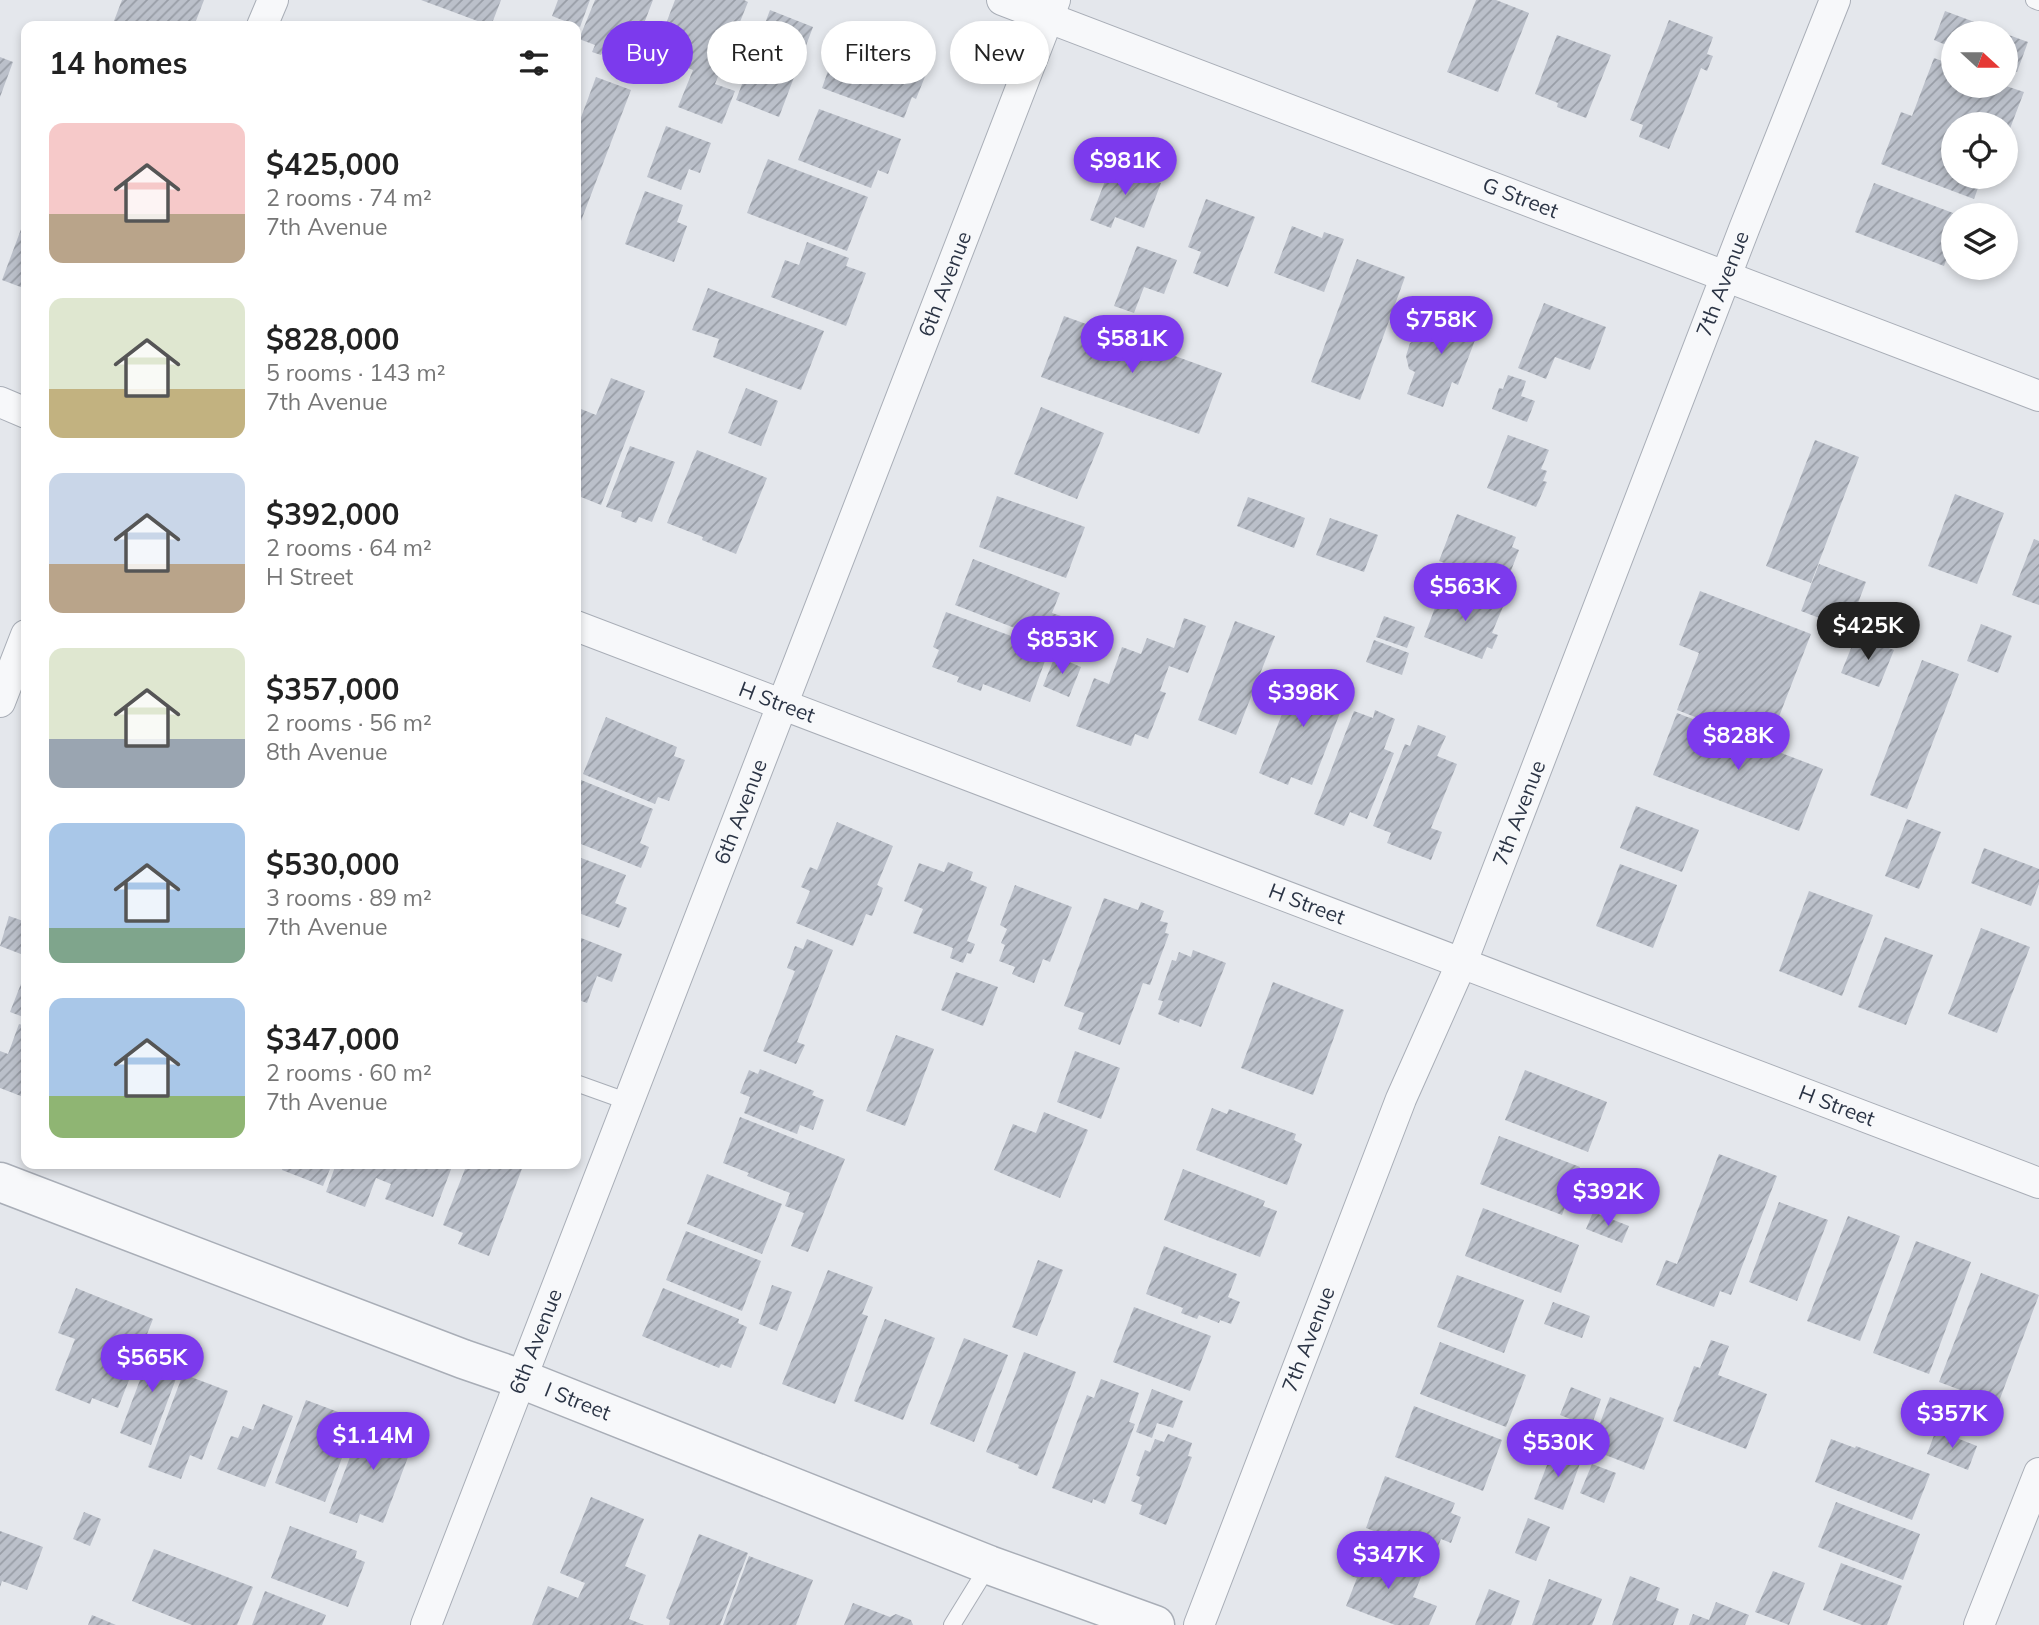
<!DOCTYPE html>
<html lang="en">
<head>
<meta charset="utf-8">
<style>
  :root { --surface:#fff; --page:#f6f6f6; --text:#222; --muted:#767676; --accent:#7c3aed }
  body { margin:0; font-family:Mulish,sans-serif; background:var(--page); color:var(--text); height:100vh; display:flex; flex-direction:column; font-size:26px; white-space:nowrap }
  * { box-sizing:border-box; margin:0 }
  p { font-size:23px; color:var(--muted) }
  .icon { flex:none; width:38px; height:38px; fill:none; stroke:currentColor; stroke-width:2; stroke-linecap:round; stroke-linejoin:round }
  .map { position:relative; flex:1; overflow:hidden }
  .drawer { position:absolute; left:21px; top:21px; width:560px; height:1148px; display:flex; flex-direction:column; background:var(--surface); border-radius:14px; box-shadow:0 4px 10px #0003 }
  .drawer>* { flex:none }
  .banner { position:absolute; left:602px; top:21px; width:665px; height:63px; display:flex; gap:14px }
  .needle { width:46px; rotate:111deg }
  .controls { position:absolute; left:1941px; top:21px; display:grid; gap:14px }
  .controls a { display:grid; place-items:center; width:77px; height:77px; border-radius:50%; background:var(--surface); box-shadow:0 4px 10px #0003; font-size:35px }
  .price { position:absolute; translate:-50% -60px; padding:0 16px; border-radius:24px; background:var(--accent); color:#fff; font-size:23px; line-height:46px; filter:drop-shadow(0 2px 4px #0008) }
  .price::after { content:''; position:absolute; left:50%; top:42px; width:21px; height:16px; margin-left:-10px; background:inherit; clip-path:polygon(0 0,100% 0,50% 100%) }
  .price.selected { background:#222; color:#fff }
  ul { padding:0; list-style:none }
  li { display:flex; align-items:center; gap:21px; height:175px; padding:0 28px }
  li span { display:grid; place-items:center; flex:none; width:196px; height:140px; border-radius:14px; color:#555 }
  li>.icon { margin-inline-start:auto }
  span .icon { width:84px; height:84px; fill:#fffc; stroke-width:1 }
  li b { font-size:30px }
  h2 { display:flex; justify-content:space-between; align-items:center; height:84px; padding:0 28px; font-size:30px }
  .tag { padding:0 24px; border-radius:32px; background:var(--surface); box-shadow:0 4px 10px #0003; font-size:24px; line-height:63px }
  .tag.selected { background:var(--accent); color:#fff }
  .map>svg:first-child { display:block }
</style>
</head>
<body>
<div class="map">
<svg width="2039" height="1625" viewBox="0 0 2039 1625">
  <defs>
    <pattern id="building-hatch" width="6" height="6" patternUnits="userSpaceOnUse" patternTransform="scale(1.75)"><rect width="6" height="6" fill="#bbc0ca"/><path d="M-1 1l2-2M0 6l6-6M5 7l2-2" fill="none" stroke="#989da6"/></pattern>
  </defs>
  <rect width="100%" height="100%" fill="#e4e7ec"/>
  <g fill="url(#building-hatch)">
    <polygon points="122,0 204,0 194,26 112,26"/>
    <polygon points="421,0 501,0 491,26"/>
    <polygon points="558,0 590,0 580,27 552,16"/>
    <polygon points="595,0 653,0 630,60 604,49 601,55 592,52 595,45 579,39"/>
    <polygon points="675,0 744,0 748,2 715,84 735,91 722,124 678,107 693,70 654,55"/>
    <polygon points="1476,0 1496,0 1529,13 1498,92 1447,72"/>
    <polygon points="770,10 813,27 779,117 736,100"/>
    <polygon points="1945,11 2004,33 1953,33 1953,48 1934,40"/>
    <polygon points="1669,20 1713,37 1707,54 1713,56 1707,71 1701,68 1669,149 1639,137 1643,125 1630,120"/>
    <polygon points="2006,34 2028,42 2017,72 2006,68"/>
    <polygon points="1557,35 1611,55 1586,118 1557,107 1558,103 1535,94"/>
    <polygon points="840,37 928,69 916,99 912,97 904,118 822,88"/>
    <polygon points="0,57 13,62 0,97"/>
    <polygon points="1934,58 1953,65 1953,86 2006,86 2024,92 2006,139 2006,124 1953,124 1953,177 1982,177 1974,199 1881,164 1901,112 1912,116"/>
    <polygon points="596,77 631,90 576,234 576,131"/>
    <polygon points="819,109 901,139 888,174 878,170 871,188 798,160"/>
    <polygon points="666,126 711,143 700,173 689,169 681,190 647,177"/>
    <polygon points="768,159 868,197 847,251 747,213"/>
    <polygon points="1121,160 1137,165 1134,173 1161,183 1144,228 1115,217 1111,228 1090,220 1112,163 1119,165"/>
    <polygon points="1874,183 1953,213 1953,241 1944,266 1855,232"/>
    <polygon points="645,191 683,205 677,222 687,226 674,262 625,244"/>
    <polygon points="1206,199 1255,217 1228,287 1193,273 1201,252 1188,247"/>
    <polygon points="26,216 26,289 2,280"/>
    <polygon points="1292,226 1322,238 1324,232 1344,239 1324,292 1274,273"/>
    <polygon points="807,242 849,258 846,266 866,273 846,326 771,297 785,260 799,265"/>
    <polygon points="1137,246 1177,260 1164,294 1144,287 1134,313 1114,306"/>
    <polygon points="1357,259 1405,277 1360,400 1311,382"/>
    <polygon points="708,288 824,331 801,390 713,357 719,339 692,330"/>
    <polygon points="1544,303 1606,327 1590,370 1555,357 1546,379 1518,368"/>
    <polygon points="1430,312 1450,319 1460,313 1475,319 1480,327 1458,385 1452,382 1443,407 1407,394 1415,372 1409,369 1406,356 1410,343 1421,337"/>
    <polygon points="1064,316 1222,373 1199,434 1041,377"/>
    <polygon points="1508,375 1526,381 1521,396 1535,401 1527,422 1492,409 1499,388 1503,389"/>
    <polygon points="611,378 645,391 601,505 576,495 576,407 596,415"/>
    <polygon points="746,388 778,401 761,446 728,433"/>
    <polygon points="1041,407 1104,433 1077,499 1014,474"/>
    <polygon points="1508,435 1549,450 1541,469 1547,471 1543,481 1547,482 1536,507 1487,488"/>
    <polygon points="1815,440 1859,457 1811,583 1766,566"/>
    <polygon points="630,446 675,462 652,522 639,517 636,523 621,517 622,512 606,507"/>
    <polygon points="697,450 767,478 736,554 702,540 703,537 667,523"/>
    <polygon points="1955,494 2004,513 1977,584 1928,566"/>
    <polygon points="997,496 1085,527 1066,578 979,547"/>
    <polygon points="1248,497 1305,518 1294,548 1237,526"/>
    <polygon points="1457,514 1516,537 1512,547 1519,550 1505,586 1439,561"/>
    <polygon points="1330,518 1378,535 1364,572 1316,555"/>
    <polygon points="2034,539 2039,541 2039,605 2012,595"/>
    <polygon points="973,559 1060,593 1052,613 1061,616 1051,642 955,605"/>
    <polygon points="1819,564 1866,582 1848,629 1801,611"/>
    <polygon points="1442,589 1477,602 1480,592 1505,602 1492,633 1498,635 1492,649 1487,647 1482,659 1424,637"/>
    <polygon points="1700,591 1811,634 1768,745 1677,710 1699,653 1679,645"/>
    <polygon points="946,612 1049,650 1030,702 983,684 981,691 957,682 959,677 932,667 939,650 933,647"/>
    <polygon points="1384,616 1415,627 1407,648 1376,637"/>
    <polygon points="1184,618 1206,626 1188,673 1169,666 1160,691 1166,693 1148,739 1135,734 1131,746 1076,726 1094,678 1109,684 1122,647 1141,654 1147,638 1174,648"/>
    <polygon points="1235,621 1275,636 1236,735 1198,720"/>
    <polygon points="1981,624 2012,636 1998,673 1967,661"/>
    <polygon points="1856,636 1894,650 1879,687 1841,673"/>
    <polygon points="1374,640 1409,653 1402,675 1366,662"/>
    <polygon points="1055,656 1081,667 1069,697 1043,686"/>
    <polygon points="1922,660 1959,674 1907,809 1870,795"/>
    <polygon points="1292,670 1348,692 1312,785 1291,777 1288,785 1259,773 1282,714 1276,712"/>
    <polygon points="1375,710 1395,719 1384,749 1394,753 1367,819 1350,812 1344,826 1314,814 1354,711 1373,718"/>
    <polygon points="1677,713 1823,769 1799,831 1653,775"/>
    <polygon points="606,717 677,747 674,756 685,760 669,801 658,797 655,804 583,774"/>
    <polygon points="1418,725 1446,736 1437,756 1457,764 1431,828 1442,832 1431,860 1387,843 1391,833 1373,826 1405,744 1410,746"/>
    <polygon points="576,778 653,809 640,843 649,847 641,868 576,842"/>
    <polygon points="1636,806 1699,830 1682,872 1620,848"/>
    <polygon points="1907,819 1941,832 1919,889 1885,876"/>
    <polygon points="837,822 893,846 877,885 883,888 880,896 872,916 866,914 853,946 796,923 810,891 801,887 810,867 817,870"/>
    <polygon points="1984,848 2039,869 2039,884 2031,906 1971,883"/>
    <polygon points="576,856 626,875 615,903 627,908 619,928 576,912"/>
    <polygon points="948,862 973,872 970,880 987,887 967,941 975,944 971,954 967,953 963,963 950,958 953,948 913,933 923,909 904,901 919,863 944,872"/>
    <polygon points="1620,864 1677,885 1653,948 1596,926"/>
    <polygon points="1015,885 1072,907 1050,962 1043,959 1034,983 1012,974 1015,967 999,961 1005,945 1001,943 1007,929 1000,925"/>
    <polygon points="1809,891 1873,915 1842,996 1779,971"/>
    <polygon points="1104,898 1138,910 1141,902 1164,911 1160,921 1168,923 1165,933 1169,934 1150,985 1143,983 1120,1045 1078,1029 1084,1013 1064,1006"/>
    <polygon points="9,916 26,922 26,956 0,946"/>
    <polygon points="1981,928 2030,947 1997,1033 1948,1014"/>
    <polygon points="576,936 622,954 612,982 597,976 587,1003 576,999"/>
    <polygon points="1885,937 1933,955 1906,1025 1858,1007"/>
    <polygon points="807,939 833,950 797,1042 805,1045 796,1064 763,1051 795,971 787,968 795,946 803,949"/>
    <polygon points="1193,950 1226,963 1201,1027 1180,1019 1179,1023 1158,1014 1163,1001 1158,1000 1172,960 1176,961 1179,952 1191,957"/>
    <polygon points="26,971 26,1018 10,1012"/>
    <polygon points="956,972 998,987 983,1026 941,1010"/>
    <polygon points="1273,982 1344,1010 1313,1095 1241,1068"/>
    <polygon points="19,1024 26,1026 26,1098 0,1088 0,1051 8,1054"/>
    <polygon points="896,1035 934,1049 905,1126 866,1111"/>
    <polygon points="1075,1051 1120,1068 1101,1119 1057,1102"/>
    <polygon points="760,1069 814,1091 812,1095 824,1100 813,1130 800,1125 797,1134 744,1113 750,1097 740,1093 749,1070 758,1074"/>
    <polygon points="1525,1070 1607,1102 1588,1152 1505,1120"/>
    <polygon points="1212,1108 1227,1114 1229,1109 1296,1134 1294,1140 1302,1144 1287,1185 1196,1150"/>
    <polygon points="1044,1112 1088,1130 1060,1198 994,1170 1013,1124 1036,1133"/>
    <polygon points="740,1117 845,1159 808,1252 791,1246 804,1213 785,1206 790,1193 747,1176 749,1173 723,1163"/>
    <polygon points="1499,1136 1580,1167 1562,1215 1480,1184"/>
    <polygon points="1719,1154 1777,1176 1731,1295 1720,1291 1714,1307 1656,1285 1666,1260 1677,1264"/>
    <polygon points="284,1164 332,1164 323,1186 282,1170"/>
    <polygon points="336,1164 453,1164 433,1217 385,1199 391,1184 376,1178 365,1207 326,1192"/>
    <polygon points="467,1164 517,1164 523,1166 489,1256 458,1244 463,1233 443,1225"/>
    <polygon points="1183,1169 1265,1201 1263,1206 1277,1211 1260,1257 1164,1220"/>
    <polygon points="707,1174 782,1204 762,1254 687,1224"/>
    <polygon points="1779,1202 1828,1220 1797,1301 1749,1282"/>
    <polygon points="1483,1208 1579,1245 1561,1293 1465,1256"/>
    <polygon points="1593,1212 1629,1226 1622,1243 1586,1229"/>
    <polygon points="1848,1216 1900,1236 1860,1341 1807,1321"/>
    <polygon points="686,1231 761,1261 742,1311 666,1280"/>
    <polygon points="1916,1241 1971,1262 1929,1374 1873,1353"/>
    <polygon points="1164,1246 1237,1274 1228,1297 1240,1302 1231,1324 1220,1320 1219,1323 1199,1315 1197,1319 1181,1313 1183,1308 1146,1294"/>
    <polygon points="1038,1260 1063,1270 1037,1336 1012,1327"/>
    <polygon points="828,1270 873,1287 862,1314 868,1316 835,1404 782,1384"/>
    <polygon points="1981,1273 2039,1295 1998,1404 1939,1382"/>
    <polygon points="1457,1275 1524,1300 1504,1353 1437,1327"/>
    <polygon points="772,1285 792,1292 777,1331 759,1324"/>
    <polygon points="76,1288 153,1319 118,1408 92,1398 90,1404 55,1390 75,1339 58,1333"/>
    <polygon points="663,1288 739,1319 738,1323 747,1327 731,1368 721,1364 719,1368 642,1336"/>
    <polygon points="1553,1302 1590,1316 1582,1338 1544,1324"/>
    <polygon points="1134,1307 1211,1336 1190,1391 1113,1362"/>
    <polygon points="885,1319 935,1338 903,1420 854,1401"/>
    <polygon points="964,1338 1008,1355 974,1442 930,1424"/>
    <polygon points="1711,1340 1729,1346 1718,1375 1767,1394 1746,1449 1673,1421 1694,1366 1700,1368"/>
    <polygon points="1440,1342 1526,1375 1506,1427 1420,1394"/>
    <polygon points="154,1343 185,1355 151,1445 120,1433"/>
    <polygon points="1024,1352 1076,1372 1037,1476 1018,1468 1019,1465 986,1452"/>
    <polygon points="183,1374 228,1391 202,1460 190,1455 181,1479 148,1467"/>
    <polygon points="1101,1379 1139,1393 1129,1422 1135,1424 1105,1504 1093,1499 1092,1503 1052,1488 1087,1395 1094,1398"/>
    <polygon points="1571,1387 1601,1399 1591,1427 1560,1415"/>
    <polygon points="1152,1389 1183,1401 1173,1428 1157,1423 1152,1438 1136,1432"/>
    <polygon points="1610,1397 1664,1418 1644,1470 1590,1449"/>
    <polygon points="306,1400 357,1419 325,1502 275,1483"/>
    <polygon points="263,1404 293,1416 265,1487 217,1469 231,1436 238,1438 243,1426 253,1430"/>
    <polygon points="1414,1406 1502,1440 1483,1491 1395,1457"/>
    <polygon points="365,1417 416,1436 383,1523 360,1514 357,1523 329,1513"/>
    <polygon points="1936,1430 1977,1446 1968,1470 1927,1454"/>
    <polygon points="1168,1434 1192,1443 1188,1456 1192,1457 1166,1525 1139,1514 1142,1505 1131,1501 1140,1477 1136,1475 1145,1450 1150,1452 1155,1439 1164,1442"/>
    <polygon points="1831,1439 1855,1448 1856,1446 1930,1474 1912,1520 1815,1482"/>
    <polygon points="1554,1447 1582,1458 1563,1510 1534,1499"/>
    <polygon points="1592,1464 1616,1473 1604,1503 1580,1493"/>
    <polygon points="1385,1476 1455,1503 1451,1513 1461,1517 1451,1543 1441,1539 1435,1554 1366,1528"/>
    <polygon points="591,1497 644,1519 625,1566 646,1575 629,1619 644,1625 532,1625 548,1586 578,1598 585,1583 560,1573"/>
    <polygon points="1836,1502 1920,1534 1903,1580 1818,1547"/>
    <polygon points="84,1512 101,1519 90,1546 73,1539"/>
    <polygon points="1528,1518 1550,1527 1536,1561 1515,1553"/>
    <polygon points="290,1526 357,1551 355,1558 365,1562 348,1607 271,1578"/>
    <polygon points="0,1531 43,1547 27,1590 2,1581 0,1587"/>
    <polygon points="699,1534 748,1553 720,1625 669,1625 670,1620 666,1618"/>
    <polygon points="1361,1547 1423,1572 1413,1597 1437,1606 1429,1625 1395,1625 1346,1606 1357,1578 1351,1576"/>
    <polygon points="154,1549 253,1587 237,1625 192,1625 132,1601"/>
    <polygon points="749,1556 813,1580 796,1625 723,1625"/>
    <polygon points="1841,1563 1902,1586 1887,1625 1862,1625 1823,1610"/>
    <polygon points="1773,1571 1805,1583 1789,1625 1755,1612"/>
    <polygon points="1630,1576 1660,1588 1656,1600 1679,1609 1673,1625 1612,1625"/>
    <polygon points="1549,1579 1602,1599 1592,1625 1532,1625"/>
    <polygon points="1489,1589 1520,1601 1511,1625 1475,1625"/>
    <polygon points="265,1591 326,1615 322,1625 252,1625"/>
    <polygon points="1716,1602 1749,1615 1745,1625 1689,1625 1693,1614 1709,1620"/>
    <polygon points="853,1603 890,1617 896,1614 911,1620 913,1625 844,1625"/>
    <polygon points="92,1615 116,1625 88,1625"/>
  </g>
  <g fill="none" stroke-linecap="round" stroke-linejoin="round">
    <defs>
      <g id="service">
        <polyline points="2034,0 2039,2"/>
        <polyline points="576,1083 629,1102"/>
        <polyline points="952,1625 989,1565"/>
      </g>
      <g id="minor">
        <path id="s1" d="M1002,0l1037,396"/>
        <polyline points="262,26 273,0"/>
        <polyline points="0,402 26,413"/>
        <path id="s2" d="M576,626l1463,557"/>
        <polyline points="0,702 26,635"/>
        <path id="s3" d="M426,1625l629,-1625"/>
        <path id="s4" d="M1199,1625l202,-526 61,-137 282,-733 91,-229"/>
        <polyline points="1979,1625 2039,1473"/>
      </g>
      <g id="tertiary">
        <path id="s5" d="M0,1182l463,177 58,20 468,186 166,60"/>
      </g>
    </defs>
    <use href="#service" stroke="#a9aeb7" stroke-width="18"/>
    <use href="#minor" stroke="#a9aeb7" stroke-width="32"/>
    <use href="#tertiary" stroke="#a9aeb7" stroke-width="41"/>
    <use href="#service" stroke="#f7f8fa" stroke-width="16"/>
    <use href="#minor" stroke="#f7f8fa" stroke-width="30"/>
    <use href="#tertiary" stroke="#f7f8fa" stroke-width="38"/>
  </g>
  <g text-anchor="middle" stroke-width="5" stroke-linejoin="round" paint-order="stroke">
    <g font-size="21" fill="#2b3445" stroke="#f4f6f9">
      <text dy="7" stroke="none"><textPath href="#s1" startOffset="555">G Street</textPath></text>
      <text dy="7" stroke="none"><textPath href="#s3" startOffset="1438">6th Avenue</textPath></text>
      <text dy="7" stroke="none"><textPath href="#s4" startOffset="1440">7th Avenue</textPath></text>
      <text dy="7" stroke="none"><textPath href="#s2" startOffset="215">H Street</textPath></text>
      <text dy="7" stroke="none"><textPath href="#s3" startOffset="872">6th Avenue</textPath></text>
      <text dy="7" stroke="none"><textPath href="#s4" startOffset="873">7th Avenue</textPath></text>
      <text dy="7" stroke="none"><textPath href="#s2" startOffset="782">H Street</textPath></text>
      <text dy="7" stroke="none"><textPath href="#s2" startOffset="1349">H Street</textPath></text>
      <text dy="7" stroke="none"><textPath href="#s4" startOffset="306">7th Avenue</textPath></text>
      <text dy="7" stroke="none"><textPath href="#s3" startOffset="304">6th Avenue</textPath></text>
      <text dy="7" stroke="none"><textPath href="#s5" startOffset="618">I Street</textPath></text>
    </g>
  </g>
</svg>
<div class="controls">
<a><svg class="needle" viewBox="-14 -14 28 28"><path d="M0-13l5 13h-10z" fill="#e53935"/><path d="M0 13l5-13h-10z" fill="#767676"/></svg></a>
<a><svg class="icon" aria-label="locate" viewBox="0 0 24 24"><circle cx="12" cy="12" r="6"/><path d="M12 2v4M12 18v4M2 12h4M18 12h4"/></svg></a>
<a><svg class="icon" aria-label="layers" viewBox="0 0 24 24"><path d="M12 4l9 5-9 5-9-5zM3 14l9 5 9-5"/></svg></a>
</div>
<b class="price" style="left:1125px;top:197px">$981K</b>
<b class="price" style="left:1441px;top:356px">$758K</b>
<b class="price" style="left:1132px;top:375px">$581K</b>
<b class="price" style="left:1465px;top:623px">$563K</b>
<b class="price selected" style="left:1868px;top:662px">$425K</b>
<b class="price" style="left:1062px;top:676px">$853K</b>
<b class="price" style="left:1303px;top:729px">$398K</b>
<b class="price" style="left:1738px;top:772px">$828K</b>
<b class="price" style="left:1608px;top:1228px">$392K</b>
<b class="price" style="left:152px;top:1394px">$565K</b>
<b class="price" style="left:1952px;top:1450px">$357K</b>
<b class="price" style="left:373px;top:1472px">$1.14M</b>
<b class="price" style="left:1558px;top:1479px">$530K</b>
<b class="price" style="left:1388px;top:1591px">$347K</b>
<div class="banner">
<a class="tag selected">Buy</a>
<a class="tag">Rent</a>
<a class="tag">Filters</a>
<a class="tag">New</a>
</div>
<section class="drawer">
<h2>14 homes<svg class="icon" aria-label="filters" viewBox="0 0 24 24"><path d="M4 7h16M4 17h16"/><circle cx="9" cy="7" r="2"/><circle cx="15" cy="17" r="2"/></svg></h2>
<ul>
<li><span style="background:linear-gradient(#f6c9c9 65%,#b9a48a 0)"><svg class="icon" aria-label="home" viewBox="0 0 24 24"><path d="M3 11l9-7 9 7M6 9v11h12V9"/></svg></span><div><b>$425,000</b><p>2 rooms · 74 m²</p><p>7th Avenue</p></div></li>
<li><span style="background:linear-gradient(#dfe7d0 65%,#c2b280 0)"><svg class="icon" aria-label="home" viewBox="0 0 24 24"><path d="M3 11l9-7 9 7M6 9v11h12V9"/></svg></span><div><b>$828,000</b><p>5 rooms · 143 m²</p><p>7th Avenue</p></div></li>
<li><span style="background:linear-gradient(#c9d6e8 65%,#b9a48a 0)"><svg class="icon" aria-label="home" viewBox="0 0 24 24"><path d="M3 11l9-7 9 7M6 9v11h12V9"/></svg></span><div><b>$392,000</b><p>2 rooms · 64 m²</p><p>H Street</p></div></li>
<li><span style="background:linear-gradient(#dfe7d0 65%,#9aa5b1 0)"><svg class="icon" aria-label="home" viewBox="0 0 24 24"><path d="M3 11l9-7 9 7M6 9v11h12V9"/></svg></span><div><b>$357,000</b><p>2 rooms · 56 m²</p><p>8th Avenue</p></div></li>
<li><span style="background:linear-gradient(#a9c7e8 75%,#7fa58c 0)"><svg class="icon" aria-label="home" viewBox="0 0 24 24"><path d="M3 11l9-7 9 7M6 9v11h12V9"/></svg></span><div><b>$530,000</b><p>3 rooms · 89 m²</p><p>7th Avenue</p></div></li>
<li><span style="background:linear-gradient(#a9c7e8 70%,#8fb573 0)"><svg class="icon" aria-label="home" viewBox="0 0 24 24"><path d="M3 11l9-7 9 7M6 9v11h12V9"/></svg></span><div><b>$347,000</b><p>2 rooms · 60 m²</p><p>7th Avenue</p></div></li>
</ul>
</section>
</div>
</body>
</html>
